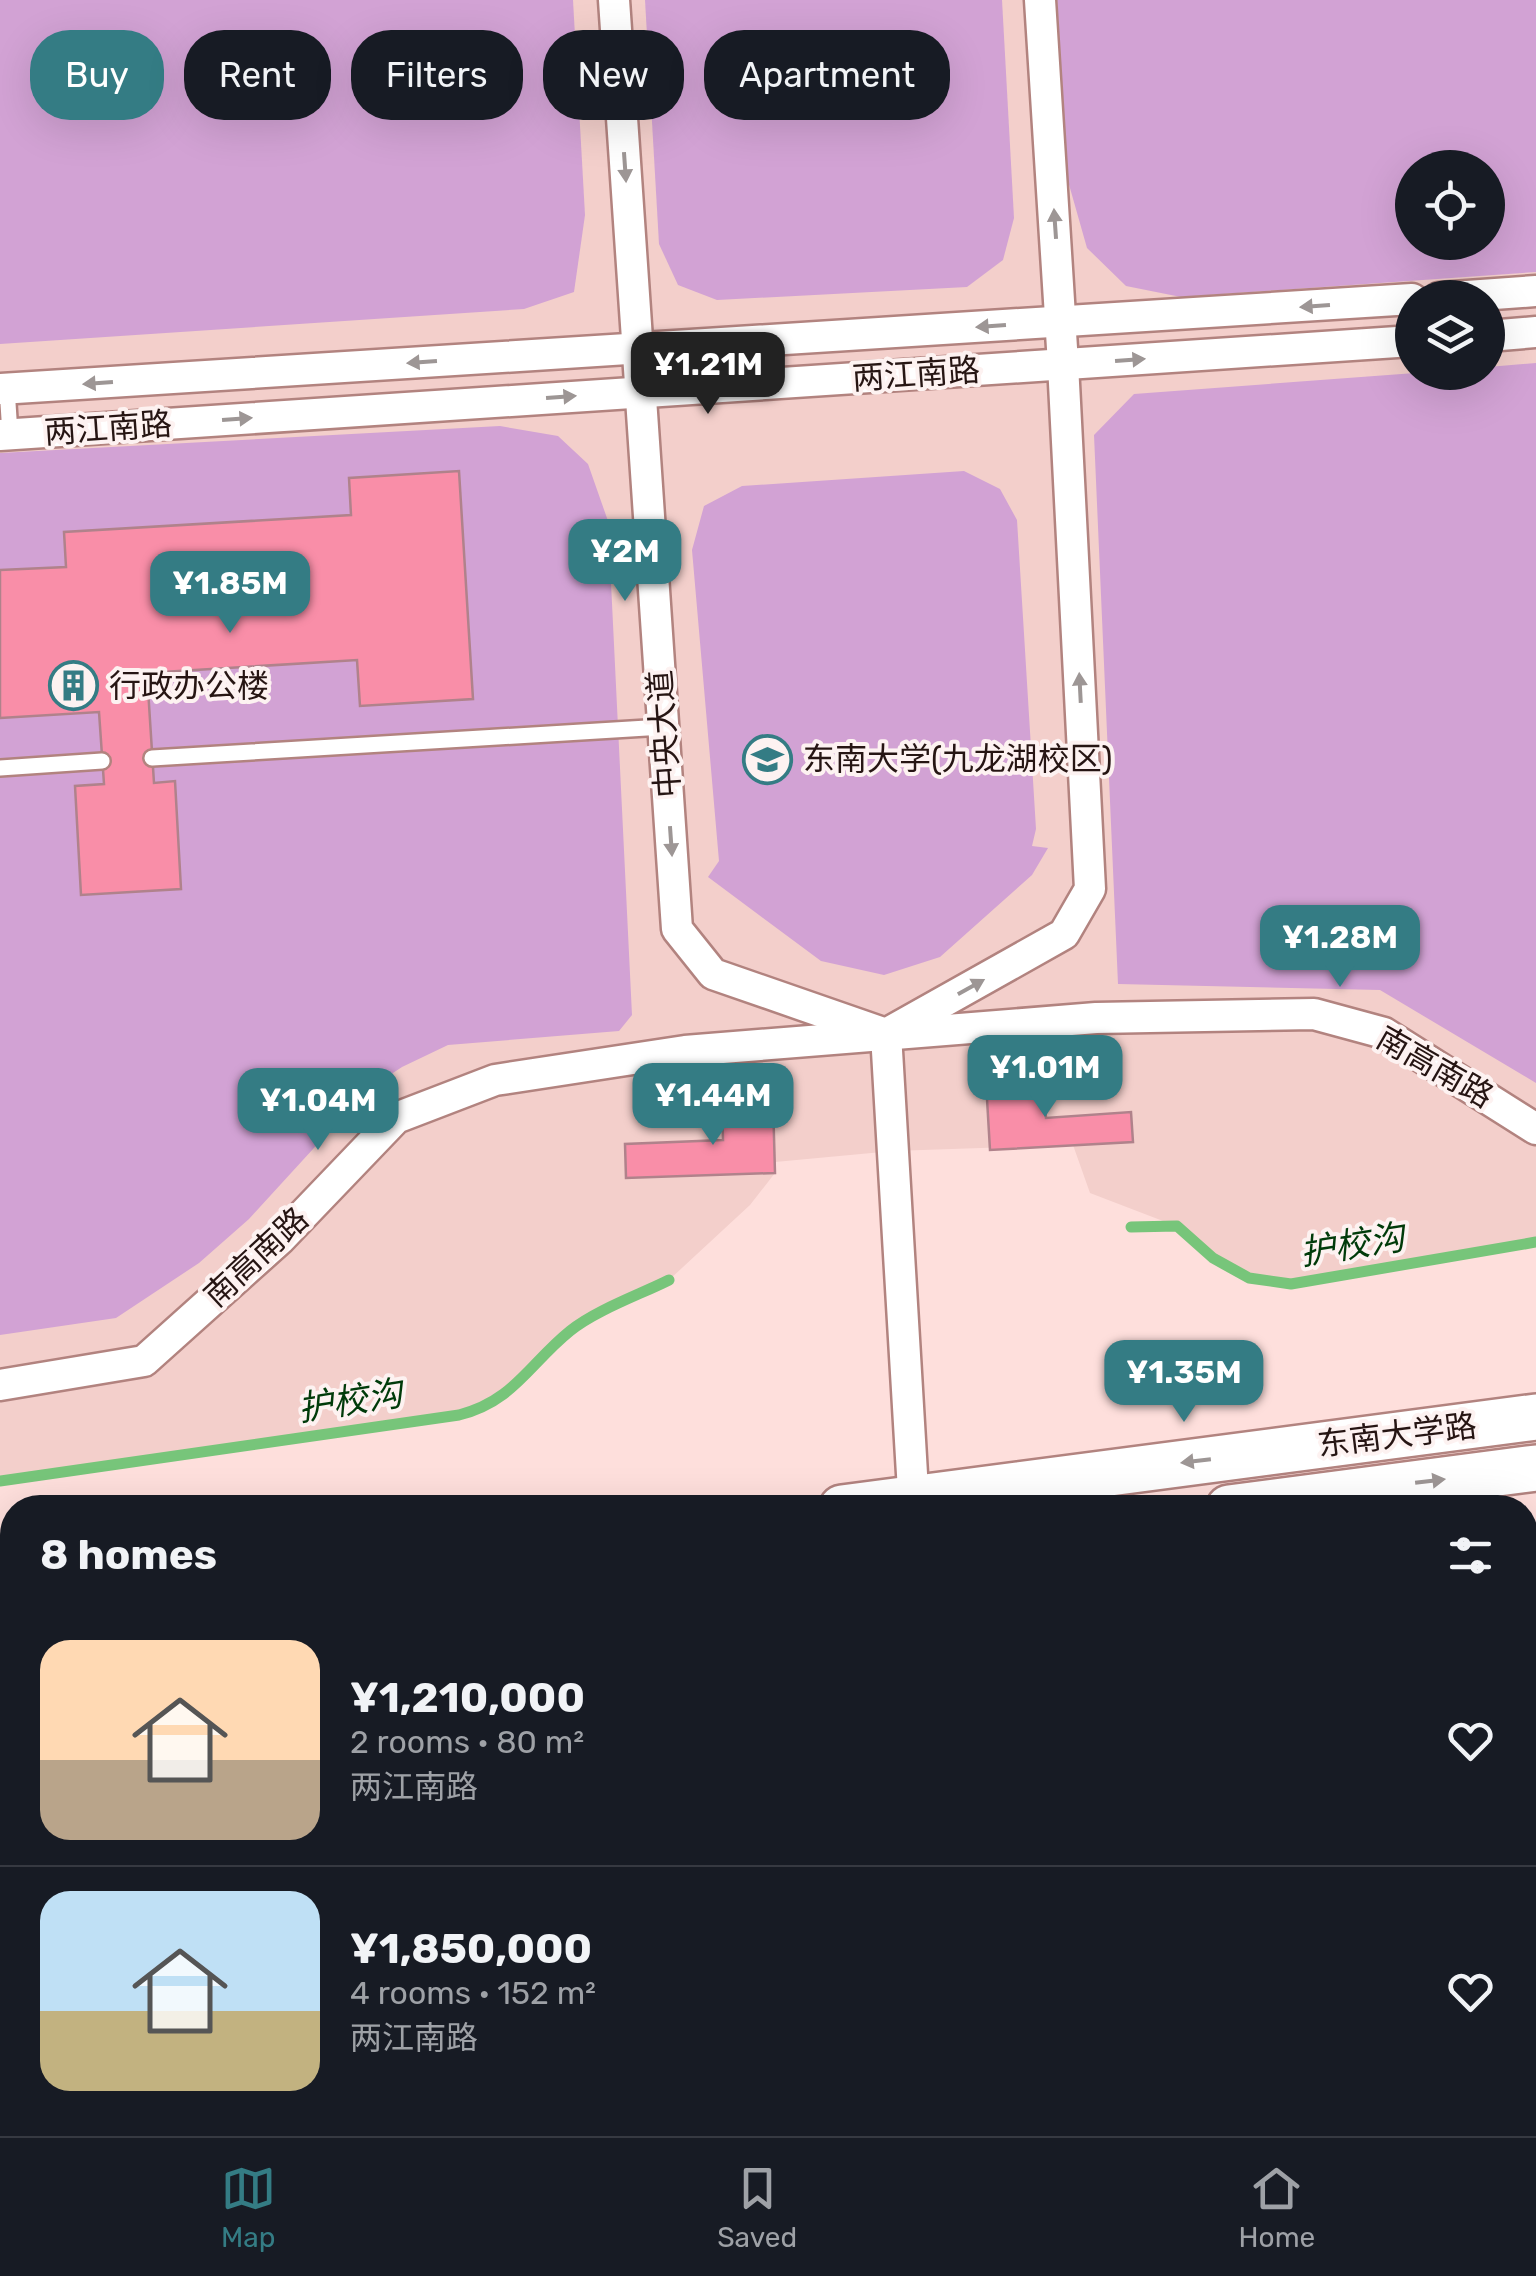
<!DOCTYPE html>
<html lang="en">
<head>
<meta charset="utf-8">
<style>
  :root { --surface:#171b24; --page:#242831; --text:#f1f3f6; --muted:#9ea1a6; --line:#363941; --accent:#347c84 }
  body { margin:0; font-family:Rubik,"Noto Sans SC",sans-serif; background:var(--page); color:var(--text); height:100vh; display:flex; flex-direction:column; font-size:38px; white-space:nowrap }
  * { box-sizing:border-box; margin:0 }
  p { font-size:32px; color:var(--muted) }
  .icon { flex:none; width:55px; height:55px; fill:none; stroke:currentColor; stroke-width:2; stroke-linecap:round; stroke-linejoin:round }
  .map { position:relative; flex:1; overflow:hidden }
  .panel { position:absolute; left:0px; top:1495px; width:1538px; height:642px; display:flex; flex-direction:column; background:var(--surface); border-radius:40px 40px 0 0; box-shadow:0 10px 40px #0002 }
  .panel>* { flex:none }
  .banner { position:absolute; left:30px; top:30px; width:1000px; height:90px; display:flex; gap:20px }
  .fabs { position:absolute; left:1395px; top:150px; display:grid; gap:20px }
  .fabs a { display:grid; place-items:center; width:110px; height:110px; border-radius:50%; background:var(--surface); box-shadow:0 10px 40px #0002; font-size:50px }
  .price { position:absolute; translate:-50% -85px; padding:0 22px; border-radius:20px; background:var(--accent); color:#fff; font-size:32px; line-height:65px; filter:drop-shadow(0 2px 5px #0008) }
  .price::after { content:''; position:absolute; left:50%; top:60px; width:30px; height:22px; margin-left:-15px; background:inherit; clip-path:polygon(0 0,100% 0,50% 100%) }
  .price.selected { background:#222; color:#fff }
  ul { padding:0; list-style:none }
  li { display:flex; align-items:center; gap:30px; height:250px; padding:0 40px }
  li+li { border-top:2px solid var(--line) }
  li span { display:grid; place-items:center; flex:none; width:280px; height:200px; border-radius:30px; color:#555 }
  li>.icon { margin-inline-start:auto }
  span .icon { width:120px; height:120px; fill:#fffc; stroke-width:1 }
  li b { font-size:42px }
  h2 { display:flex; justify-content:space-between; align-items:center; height:120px; padding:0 40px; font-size:42px }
  .chip { padding:0 35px; border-radius:40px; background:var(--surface); box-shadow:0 10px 40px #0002; font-size:35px; line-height:90px }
  .chip.selected { background:var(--accent); color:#fff }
  .tab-bar { display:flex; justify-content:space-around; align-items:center; height:140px; border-top:2px solid var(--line); background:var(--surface); font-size:28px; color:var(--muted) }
  .tab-bar a { display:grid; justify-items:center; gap:5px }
  .tab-bar .selected { color:var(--accent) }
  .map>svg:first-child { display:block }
</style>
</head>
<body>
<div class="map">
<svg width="1536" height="2136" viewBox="0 0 1536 2136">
  <rect width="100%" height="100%" fill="#fedfdc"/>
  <g fill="#f3cfcb" fill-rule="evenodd">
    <path d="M0,0h1536v1242l-245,42 -42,-6 -36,-20 -37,-32 -86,-33 -17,-48 -180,6 -118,11v11l-25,32 -81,75 -96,49 -71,69 -17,10 -26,7 -459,66zM1412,168h76v74h-76zM1412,298h76v74h-76z"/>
    <polygon points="1536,1534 1536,2136 1512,2136 1503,2125 1525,2125 1525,1536"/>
  </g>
  <g fill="#d2a2d4" fill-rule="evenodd">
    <polygon points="0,0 573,0 585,215 574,292 524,309 0,344"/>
    <polygon points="645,0 1002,0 1014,218 1003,260 967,287 717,300 678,285 659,244"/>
    <path d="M1057,0h479v272l-355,25 -55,-11 -39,-38 -19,-67zM1412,168h76v74h-76z"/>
    <polygon points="1536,363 1536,1083 1380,990 1118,984 1094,435 1134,394 1415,373 1488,372 1488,367"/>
    <polygon points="500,426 558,436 588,464 608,521 632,1015 619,1031 448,1045 402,1067 367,1090 249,1219 199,1263 116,1318 0,1335 0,453"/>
    <polygon points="964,471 1000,489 1017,520 1036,829 1032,846 1048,848 1032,875 940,957 884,975 821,961 708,877 719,861 692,550 704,506 742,486"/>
  </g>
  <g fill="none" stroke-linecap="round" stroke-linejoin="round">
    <g stroke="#77c57a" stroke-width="11">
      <polyline points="1131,1227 1177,1226 1213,1258 1249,1278 1291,1284 1536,1242"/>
      <path d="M0,1481l459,-66c55,-14 70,-51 111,-84 26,-21 69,-36 99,-51"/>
    </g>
  </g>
  <g fill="#f98ea8" stroke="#b0828b" stroke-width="2.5">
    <polygon points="459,471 473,699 360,706 357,660 147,673 154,783 175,781 181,889 81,895 75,786 104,784 99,712 0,718 0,570 66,567 64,532 351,515 349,478"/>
    <polygon points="1043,1078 1046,1118 1131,1112 1133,1142 990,1150 986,1082"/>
    <polygon points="773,1101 775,1173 626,1178 625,1144 723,1140 722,1103"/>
    <polygon points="5,1831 12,1873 12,1954 0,1956 0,1832"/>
    <polygon points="141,2125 1465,2125 1473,2136 143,2136"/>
  </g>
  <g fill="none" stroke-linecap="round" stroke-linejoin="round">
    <defs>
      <g id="service">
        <polyline points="7,388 10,434"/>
        <polyline points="152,758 663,727"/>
        <polyline points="0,768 102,761"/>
      </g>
      <g id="minor">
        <polyline points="614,0 677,929 713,974 886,1034 1064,934 1090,889 1063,364 1040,0"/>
        <polyline points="1439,298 1536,291"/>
        <polyline points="1488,336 1536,332"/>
        <polyline points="0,389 1412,299"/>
        <polyline points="0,435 1412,341"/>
        <polyline points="886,1034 914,1508"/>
        <polyline points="0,1385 144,1361 280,1239 396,1118 495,1080 685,1051 1096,1018 1314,1014 1384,1033 1536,1129"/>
      </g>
      <g id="secondary">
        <polyline points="842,1508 1536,1417"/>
        <polyline points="1229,1508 1536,1468"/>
        <polyline points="0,1619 12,1617"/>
        <polyline points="0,1678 12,1676"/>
      </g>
    </defs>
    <use href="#service" stroke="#b2837f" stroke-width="20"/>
    <use href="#minor" stroke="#b2837f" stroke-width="35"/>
    <use href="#secondary" stroke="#b2837f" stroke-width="50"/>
    <use href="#service" stroke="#fff" stroke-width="15"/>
    <use href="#minor" stroke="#fff" stroke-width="30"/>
    <use href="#secondary" stroke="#fff" stroke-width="45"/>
  </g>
  <defs><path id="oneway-solid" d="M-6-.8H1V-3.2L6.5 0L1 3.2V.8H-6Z" transform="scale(2.5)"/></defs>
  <g fill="#9d9695">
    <use href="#oneway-solid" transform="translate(625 167) rotate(86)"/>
    <use href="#oneway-solid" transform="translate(1055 224) rotate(-94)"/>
    <use href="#oneway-solid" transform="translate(1315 306) rotate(176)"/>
    <use href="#oneway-solid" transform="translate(991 326) rotate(176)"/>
    <use href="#oneway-solid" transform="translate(1130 360) rotate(-4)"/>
    <use href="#oneway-solid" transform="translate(422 362) rotate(176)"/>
    <use href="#oneway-solid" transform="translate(98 383) rotate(176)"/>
    <use href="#oneway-solid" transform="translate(561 397) rotate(-4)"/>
    <use href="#oneway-solid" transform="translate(237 419) rotate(-4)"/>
    <use href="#oneway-solid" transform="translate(1080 688) rotate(-93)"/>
    <use href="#oneway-solid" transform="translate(671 841) rotate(86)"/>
    <use href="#oneway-solid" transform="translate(971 987) rotate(-29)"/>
    <use href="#oneway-solid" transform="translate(1196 1461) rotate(173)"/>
    <use href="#oneway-solid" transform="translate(1430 1481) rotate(-7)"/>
  </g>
  <defs>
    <symbol id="building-ring" viewBox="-11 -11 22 22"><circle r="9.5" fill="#fdf2f1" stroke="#347c84" stroke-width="1.5"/><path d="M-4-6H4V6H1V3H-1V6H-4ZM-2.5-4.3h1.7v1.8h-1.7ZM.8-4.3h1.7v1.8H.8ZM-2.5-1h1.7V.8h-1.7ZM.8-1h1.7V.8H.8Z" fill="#347c84"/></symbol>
    <symbol id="university-ring" viewBox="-11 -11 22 22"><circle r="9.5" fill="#fdf2f1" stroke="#347c84" stroke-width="1.5"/><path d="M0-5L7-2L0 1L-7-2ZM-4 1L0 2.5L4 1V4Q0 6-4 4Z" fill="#347c84"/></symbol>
  </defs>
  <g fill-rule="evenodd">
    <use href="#building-ring" x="46" y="658" width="55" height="55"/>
    <use href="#university-ring" x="740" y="732" width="55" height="55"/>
  </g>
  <g text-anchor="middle" stroke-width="8" stroke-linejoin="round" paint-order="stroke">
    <g font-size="32" fill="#261513" stroke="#fdf2f1">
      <text transform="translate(916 374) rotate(-4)" y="11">两江南路</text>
      <text transform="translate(108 428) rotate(-4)" y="11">两江南路</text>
      <text transform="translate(664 734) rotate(-94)" y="11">中央大道</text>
      <text transform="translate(1435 1067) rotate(30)" y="11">南高南路</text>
      <text transform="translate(256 1257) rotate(-43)" y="11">南高南路</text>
      <text transform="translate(1397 1435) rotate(-7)" y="11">东南大学路</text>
    </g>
    <g font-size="32" fill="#261513" stroke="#fdf2f1" text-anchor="start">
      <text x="109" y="697">行政办公楼</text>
      <text x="803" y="770">东南大学(九龙湖校区)</text>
    </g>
    <g font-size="35" font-style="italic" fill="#003b0a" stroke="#fdf2f1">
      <text transform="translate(1352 1245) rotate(-9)" y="12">护校沟</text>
      <text transform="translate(350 1401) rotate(-9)" y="12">护校沟</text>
    </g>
  </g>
</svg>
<div class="fabs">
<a><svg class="icon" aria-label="locate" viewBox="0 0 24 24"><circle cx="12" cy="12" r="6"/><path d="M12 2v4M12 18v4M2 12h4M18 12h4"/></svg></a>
<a><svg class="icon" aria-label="layers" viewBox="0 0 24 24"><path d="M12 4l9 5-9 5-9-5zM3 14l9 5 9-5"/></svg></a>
</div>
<b class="price selected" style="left:708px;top:417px">¥1.21M</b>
<b class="price" style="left:625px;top:604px">¥2M</b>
<b class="price" style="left:230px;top:636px">¥1.85M</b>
<b class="price" style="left:1340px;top:990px">¥1.28M</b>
<b class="price" style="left:1045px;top:1120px">¥1.01M</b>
<b class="price" style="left:713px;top:1148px">¥1.44M</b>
<b class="price" style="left:318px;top:1153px">¥1.04M</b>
<b class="price" style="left:1184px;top:1425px">¥1.35M</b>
<div class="banner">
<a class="chip selected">Buy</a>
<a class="chip">Rent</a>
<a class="chip">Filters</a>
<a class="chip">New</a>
<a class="chip">Apartment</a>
</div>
<section class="panel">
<h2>8 homes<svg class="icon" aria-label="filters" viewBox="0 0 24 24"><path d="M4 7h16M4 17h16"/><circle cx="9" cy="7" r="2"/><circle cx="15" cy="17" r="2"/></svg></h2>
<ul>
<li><span style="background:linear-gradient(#ffd9b3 60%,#b9a48a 0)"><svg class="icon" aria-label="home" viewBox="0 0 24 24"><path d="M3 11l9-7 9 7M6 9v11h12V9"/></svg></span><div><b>¥1,210,000</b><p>2 rooms · 80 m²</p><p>两江南路</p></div><svg class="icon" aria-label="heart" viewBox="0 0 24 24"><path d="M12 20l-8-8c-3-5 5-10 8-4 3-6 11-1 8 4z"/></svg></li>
<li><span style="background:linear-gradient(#bfe0f5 60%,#c2b280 0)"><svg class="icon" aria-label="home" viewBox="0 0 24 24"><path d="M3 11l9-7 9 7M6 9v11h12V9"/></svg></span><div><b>¥1,850,000</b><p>4 rooms · 152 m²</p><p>两江南路</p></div><svg class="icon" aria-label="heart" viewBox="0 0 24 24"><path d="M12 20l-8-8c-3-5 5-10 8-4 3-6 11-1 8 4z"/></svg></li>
</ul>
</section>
</div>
<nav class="tab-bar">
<a class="selected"><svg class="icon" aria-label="map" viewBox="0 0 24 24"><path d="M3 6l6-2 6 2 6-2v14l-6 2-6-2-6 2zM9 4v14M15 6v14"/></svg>Map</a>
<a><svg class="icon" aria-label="saved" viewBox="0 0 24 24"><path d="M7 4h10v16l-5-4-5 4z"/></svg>Saved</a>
<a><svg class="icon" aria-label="home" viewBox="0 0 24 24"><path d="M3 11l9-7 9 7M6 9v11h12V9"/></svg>Home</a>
</nav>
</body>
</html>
